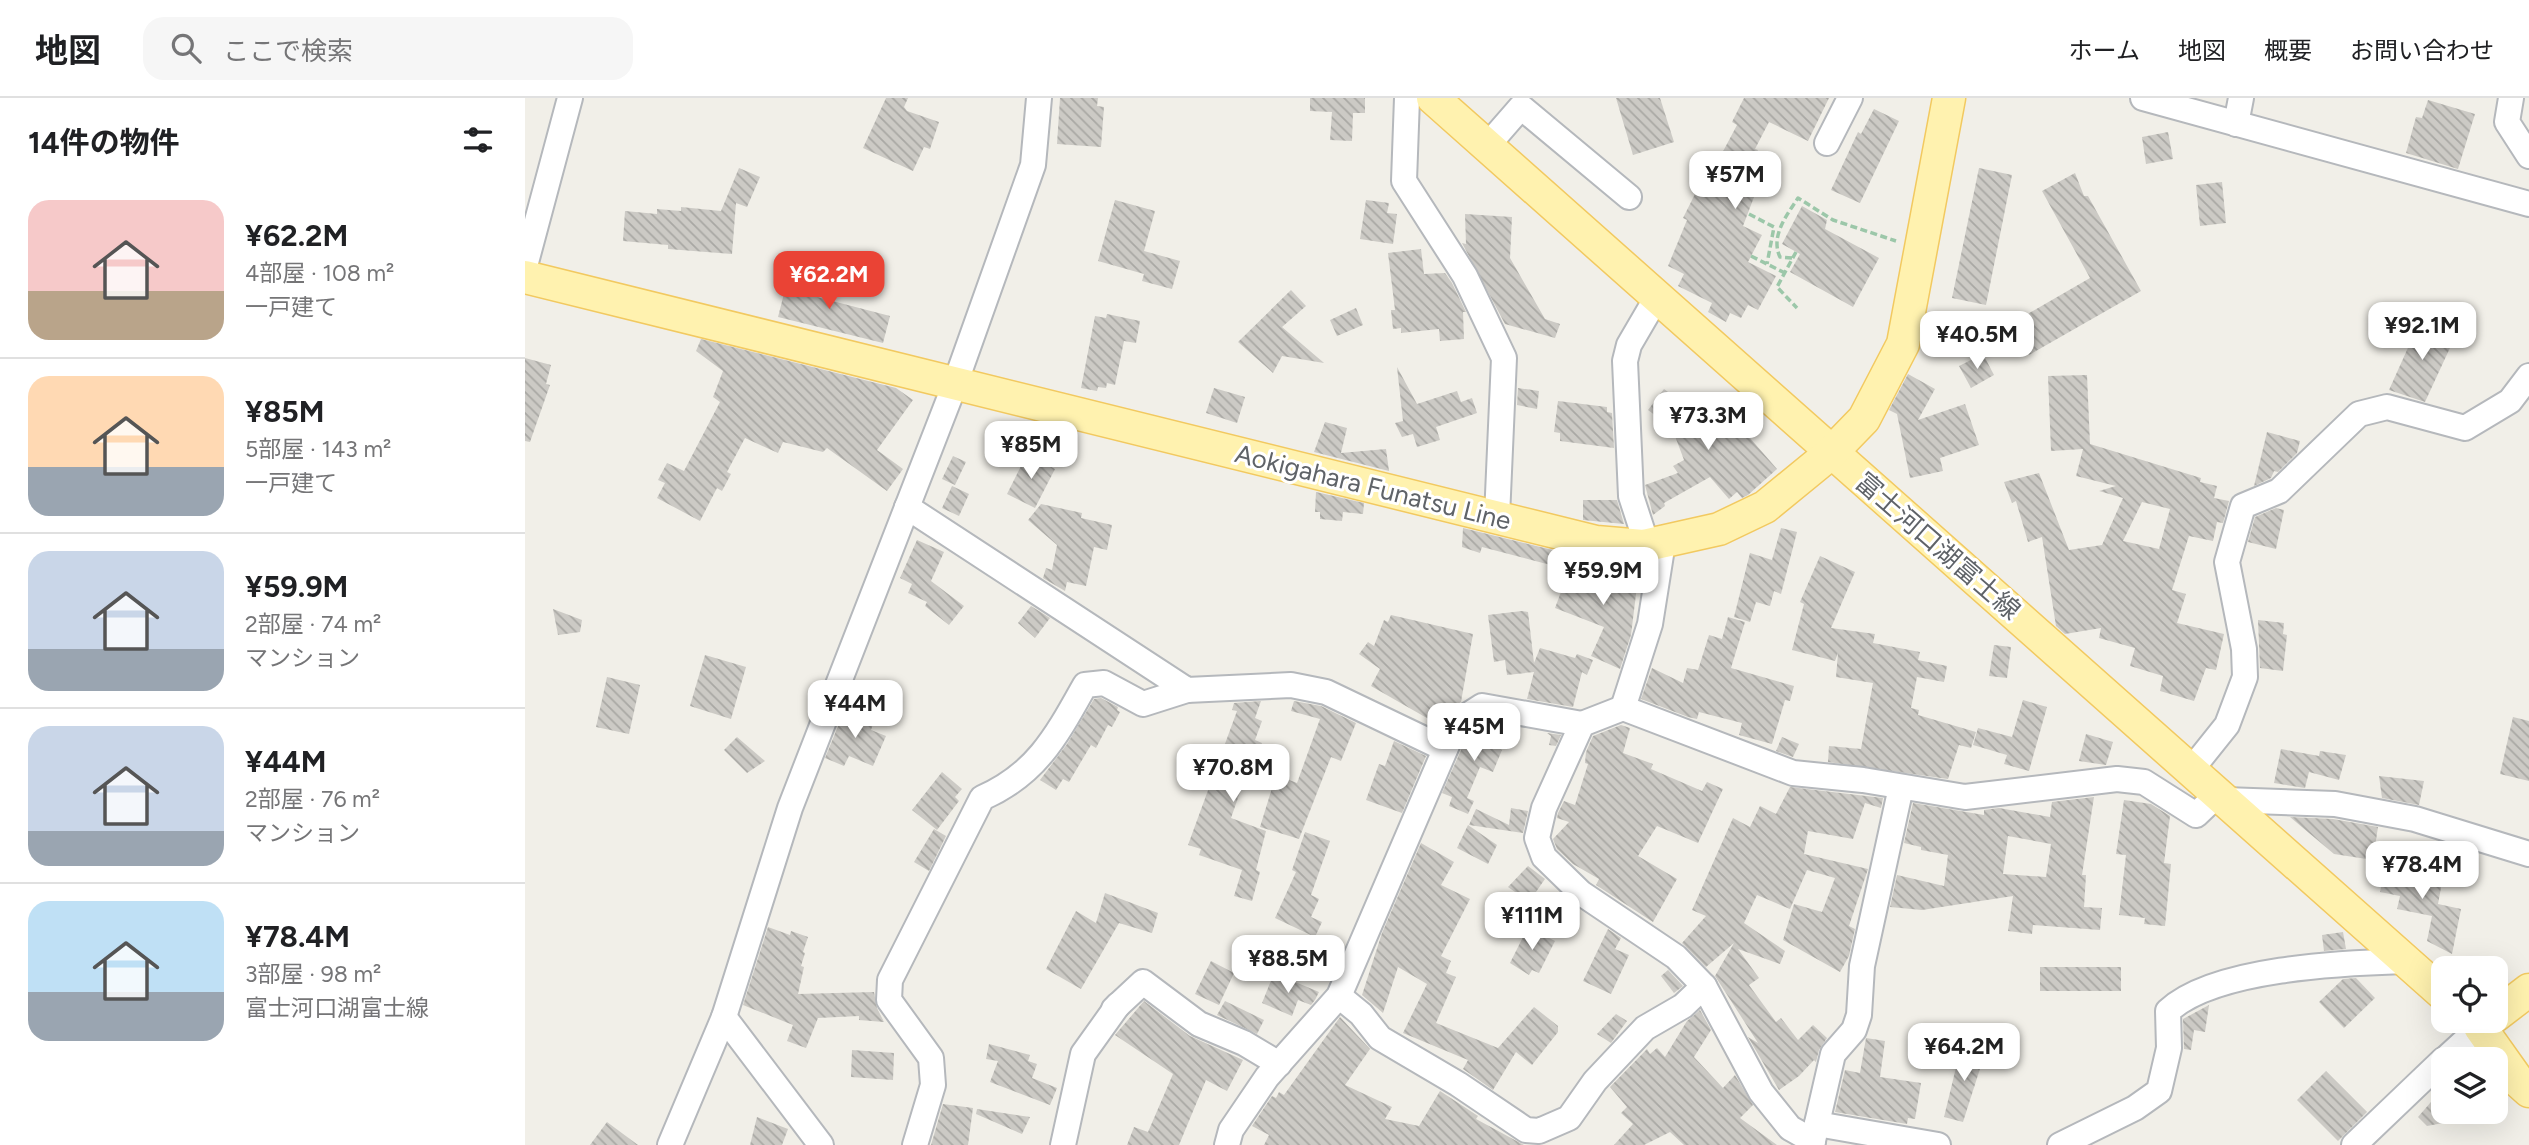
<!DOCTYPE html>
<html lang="ja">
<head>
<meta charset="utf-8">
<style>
  :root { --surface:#fff; --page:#f6f6f6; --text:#202124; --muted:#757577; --line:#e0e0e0; --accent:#ea4335 }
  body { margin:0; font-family:Figtree,"Noto Sans JP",sans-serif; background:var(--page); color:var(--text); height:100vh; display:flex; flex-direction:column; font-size:26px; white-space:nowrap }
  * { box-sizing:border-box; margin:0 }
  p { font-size:23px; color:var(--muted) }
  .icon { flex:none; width:38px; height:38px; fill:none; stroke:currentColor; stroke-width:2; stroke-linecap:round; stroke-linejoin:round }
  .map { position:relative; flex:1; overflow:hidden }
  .sheet { display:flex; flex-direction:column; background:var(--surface); width:525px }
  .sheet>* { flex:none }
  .buttons { position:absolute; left:1906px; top:858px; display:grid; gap:14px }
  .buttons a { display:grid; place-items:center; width:77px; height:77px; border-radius:14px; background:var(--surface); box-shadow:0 7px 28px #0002; font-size:35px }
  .price { position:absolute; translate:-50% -60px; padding:0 16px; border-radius:14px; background:#fff; color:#222; font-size:23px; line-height:46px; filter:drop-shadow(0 2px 4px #0008) }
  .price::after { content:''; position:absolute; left:50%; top:42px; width:21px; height:16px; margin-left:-10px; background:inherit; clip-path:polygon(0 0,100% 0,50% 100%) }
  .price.current { background:var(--accent); color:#fff }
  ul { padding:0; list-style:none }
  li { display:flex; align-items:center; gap:21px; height:175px; padding:0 28px }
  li+li { border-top:2px solid var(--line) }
  li span { display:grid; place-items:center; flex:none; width:196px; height:140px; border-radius:21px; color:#555 }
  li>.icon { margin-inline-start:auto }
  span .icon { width:84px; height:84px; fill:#fffc; stroke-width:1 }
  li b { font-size:30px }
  h2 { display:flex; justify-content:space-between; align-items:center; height:84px; padding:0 28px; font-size:30px }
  header { display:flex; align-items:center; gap:42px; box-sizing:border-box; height:98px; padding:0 35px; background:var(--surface); border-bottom:2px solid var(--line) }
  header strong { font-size:33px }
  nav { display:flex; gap:38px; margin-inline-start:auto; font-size:24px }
  .search { width:490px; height:63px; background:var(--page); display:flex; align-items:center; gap:18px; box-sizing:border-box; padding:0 24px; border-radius:21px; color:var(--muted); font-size:26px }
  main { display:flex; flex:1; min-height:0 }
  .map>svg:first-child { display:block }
</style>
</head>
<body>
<header>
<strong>地図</strong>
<div class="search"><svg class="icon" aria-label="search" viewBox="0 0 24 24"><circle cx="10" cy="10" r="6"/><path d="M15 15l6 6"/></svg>ここで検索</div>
<nav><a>ホーム</a><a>地図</a><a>概要</a><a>お問い合わせ</a></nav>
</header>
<main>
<section class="sheet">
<h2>14件の物件<svg class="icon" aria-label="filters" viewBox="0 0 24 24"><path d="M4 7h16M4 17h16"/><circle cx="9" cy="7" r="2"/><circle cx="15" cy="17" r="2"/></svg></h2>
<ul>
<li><span style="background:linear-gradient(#f6c9c9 65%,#b9a48a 0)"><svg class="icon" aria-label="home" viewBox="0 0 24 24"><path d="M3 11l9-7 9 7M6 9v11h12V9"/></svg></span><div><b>¥62.2M</b><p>4部屋 · 108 m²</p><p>一戸建て</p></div></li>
<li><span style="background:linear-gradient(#ffd9b3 65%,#9aa5b1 0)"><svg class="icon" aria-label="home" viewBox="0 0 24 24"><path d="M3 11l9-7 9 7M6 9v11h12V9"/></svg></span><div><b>¥85M</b><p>5部屋 · 143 m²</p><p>一戸建て</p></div></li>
<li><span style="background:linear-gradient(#c9d6e8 70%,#9aa5b1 0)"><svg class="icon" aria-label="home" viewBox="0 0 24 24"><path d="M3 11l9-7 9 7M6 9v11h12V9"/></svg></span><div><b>¥59.9M</b><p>2部屋 · 74 m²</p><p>マンション</p></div></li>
<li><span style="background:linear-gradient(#c9d6e8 75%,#9aa5b1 0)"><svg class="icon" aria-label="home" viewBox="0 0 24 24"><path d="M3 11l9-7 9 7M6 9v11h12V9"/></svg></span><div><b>¥44M</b><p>2部屋 · 76 m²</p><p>マンション</p></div></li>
<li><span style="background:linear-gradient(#bfe0f5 65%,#9aa5b1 0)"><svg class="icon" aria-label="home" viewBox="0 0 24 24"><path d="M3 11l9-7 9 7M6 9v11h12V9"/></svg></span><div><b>¥78.4M</b><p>3部屋 · 98 m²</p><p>富士河口湖富士線</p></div></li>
</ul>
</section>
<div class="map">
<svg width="2004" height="1047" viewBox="0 0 2004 1047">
  <defs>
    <pattern id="building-back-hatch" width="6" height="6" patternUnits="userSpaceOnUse" patternTransform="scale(1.75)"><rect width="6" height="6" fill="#cccac5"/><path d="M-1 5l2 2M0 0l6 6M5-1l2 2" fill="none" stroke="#a9a8a4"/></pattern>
  </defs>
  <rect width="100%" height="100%" fill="#f1efe8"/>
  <g fill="url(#building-back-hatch)" fill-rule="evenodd">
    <polygon points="361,0 383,0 379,9 382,13 414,24 405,51 399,49 388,73 338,50"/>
    <polygon points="535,0 573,0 572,8 579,9 576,49 532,46"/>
    <polygon points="785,0 840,0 840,15 828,15 827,43 805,42 807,14 785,13"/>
    <polygon points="1091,0 1135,0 1149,44 1108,57"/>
    <polygon points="1219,0 1304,0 1283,43 1244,24 1230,51 1233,52 1220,78 1234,86 1218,128 1237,137 1223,164 1251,178 1233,212 1223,207 1216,220 1205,215 1201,224 1183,214 1187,205 1153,188 1159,176 1143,168 1162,122 1158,120 1181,74 1186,76 1212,27 1207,24"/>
    <polygon points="1903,2 1950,16 1933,71 1881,55 1891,19 1897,20"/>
    <polygon points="1349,11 1374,23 1335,105 1306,92 1333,34 1336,36"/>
    <polygon points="1643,34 1648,61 1621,66 1617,39"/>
    <polygon points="214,70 235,79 222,109 211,105 207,156 143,151 143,147 98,143 100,113 132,116 132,111 156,113 156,109 196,113"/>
    <polygon points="1454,70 1487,77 1461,207 1427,200"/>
    <polygon points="1550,75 1559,98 1563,98 1616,193 1504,257 1487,225 1565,180 1517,93"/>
    <polygon points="1697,84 1701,125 1675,128 1671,87"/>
    <polygon points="590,102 630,113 619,153 655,163 647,191 617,183 619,176 573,163"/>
    <polygon points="841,102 864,105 862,115 872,116 868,146 835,141"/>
    <polygon points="1277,108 1302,122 1300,131 1354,160 1328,209 1265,174 1275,156 1257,146"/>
    <polygon points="940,116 987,119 985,160 1020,221 1035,226 1030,240 980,226 937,145 941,146"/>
    <polygon points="896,151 899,176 920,175 927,185 941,214 938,214 939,241 915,243 914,231 876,235 876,230 868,231 866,212 870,212 863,155"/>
    <polygon points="265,172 297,181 292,199 365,218 358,245 253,219"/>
    <polygon points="766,192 781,208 757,229 799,265 757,258 748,275 713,244"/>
    <polygon points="831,210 838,227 812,238 805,222"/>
    <polygon points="582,216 615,223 611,245 599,243 590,287 582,285 581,290 573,289 572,293 556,290 570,218 581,220"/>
    <polygon points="1895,223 1930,239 1900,304 1864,292"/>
    <polygon points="176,241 371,290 388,302 352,352 378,371 362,393 302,350 298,354 258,344 253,355 220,340 202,374 206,376 197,393 192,390 175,423 132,400 140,385 133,382 142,365 159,373 195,304 188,299 198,273 171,253"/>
    <polygon points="1458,256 1469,277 1446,290 1434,268"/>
    <polygon points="0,260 26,267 21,286 25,287 5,344 0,343"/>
    <polygon points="872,269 892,306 932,293 936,304 947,300 952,315 911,329 915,342 892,349 888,336 877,339 870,325 878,323"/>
    <polygon points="1383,276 1410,291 1393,322 1440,306 1454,347 1415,360 1418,373 1385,380 1372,316 1364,312"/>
    <path d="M1562,277l3,69 111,34 -1,4 17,4 -3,12 15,3 -6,22 -6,-1 -4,19 -24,-5 -17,54 14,4 -9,29 47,11 -8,36 -10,-2 -12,33 -34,-10 3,-15 -33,-10 5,-18 -36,-10 2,-10 -36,6 -9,-8 -14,-89 -14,5 -12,-41 -4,2 -8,-21 35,-9 30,77 33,-5 21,-47 -24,-7 17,-5 -40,-10 7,-27 -32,2 -3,-75zM1617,404l28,7 -11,40 -36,-8z"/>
    <polygon points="689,290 720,299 712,325 681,315"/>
    <polygon points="993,290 1014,293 1012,311 992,307"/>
    <polygon points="1139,291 1176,319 1201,299 1217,319 1211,324 1252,371 1223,397 1217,400 1212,394 1204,401 1185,379 1139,405 1140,408 1128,417 1120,387 1153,375 1148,368 1159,362 1147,330 1123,312"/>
    <polygon points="1033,303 1082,309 1082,314 1087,315 1089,350 1035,343 1035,335 1029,334"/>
    <polygon points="800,324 822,330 816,355 861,351 864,373 789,354"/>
    <polygon points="1742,334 1775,343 1772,355 1753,374 1749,373 1746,380 1729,388"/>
    <polygon points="502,356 530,371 510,410 482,396"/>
    <polygon points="428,358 441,364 430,387 417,381"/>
    <polygon points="427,388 444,396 434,418 417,410"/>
    <polygon points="791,394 839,405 838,416 818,414 817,423 795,421 795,414 790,414"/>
    <polygon points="1058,402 1092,402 1099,426 1058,422"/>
    <polygon points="516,406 557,415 556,420 587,427 582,452 569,449 561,488 542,484 540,493 518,480 521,470 527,472 532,447 503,422"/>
    <polygon points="1751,410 1759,412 1751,451 1723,444 1730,419"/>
    <polygon points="938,430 1040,455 1037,470 957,449 955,455 937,449"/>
    <polygon points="1256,430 1272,434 1256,496 1249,493 1245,508 1231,504 1225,524 1209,519 1225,455 1247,462"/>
    <polygon points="392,442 419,454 406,483 439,508 424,527 400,508 402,504 383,495 387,486 375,480"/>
    <polygon points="1295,458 1330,474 1306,530 1350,536 1348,545 1395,554 1393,562 1422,568 1419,584 1392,579 1386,610 1394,612 1393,617 1451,634 1446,650 1434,647 1423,681 1303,664 1304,648 1336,651 1348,585 1311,579 1313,555 1310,563 1267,552 1279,506 1275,504"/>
    <polygon points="1079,463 1108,466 1104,487 1112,488 1106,537 1095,571 1066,558 1079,529 1030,510 1045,470 1075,481"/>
    <polygon points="506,508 525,520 510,540 493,525"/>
    <polygon points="28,511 57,522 55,534 33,537"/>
    <polygon points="997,513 1003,514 1009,565 1015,550 1050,560 1052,556 1068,562 1062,577 1057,574 1048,609 1002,601 1009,574 982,577 980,562 969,564 963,517"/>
    <polygon points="866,517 948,536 936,604 923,612 914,627 846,588 855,571 834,556 843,544 849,548 859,522 863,524"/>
    <polygon points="1203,519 1220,524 1206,570 1269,588 1265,603 1260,602 1247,646 1214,637 1217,625 1174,614 1172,621 1163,619 1116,601 1127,570 1158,585 1162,570 1173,572 1184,537 1197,541"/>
    <polygon points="1733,522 1759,525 1758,536 1762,537 1758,573 1735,570"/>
    <polygon points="1469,547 1486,549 1482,580 1464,578"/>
    <polygon points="180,557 221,569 206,621 165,608"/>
    <polygon points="82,579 115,587 104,636 71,629"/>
    <polygon points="576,600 593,609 592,612 595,614 587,629 583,627 571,650 566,647 544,684 538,681 531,692 515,682 542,646 569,601"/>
    <polygon points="1498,602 1522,609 1504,673 1479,666 1482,657 1448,647 1453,630 1487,639"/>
    <polygon points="736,603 730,620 737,623 730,642 737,645 724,681 720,680 706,720 741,733 731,772 735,774 727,803 709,798 717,772 674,757 676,751 663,747 712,613 707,612 709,605"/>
    <polygon points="769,603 796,608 831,625 816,663 806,659 774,741 735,729 751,677 772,685 795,621 766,613"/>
    <polygon points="320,611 349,623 346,632 361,638 348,668 324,658 319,668 300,660"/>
    <polygon points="1988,619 2004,623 2004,683 1975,676"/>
    <polygon points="960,624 982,628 973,650 977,652 968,674 955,669 942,700 949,703 943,716 924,708 927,699 917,695 944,634"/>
    <polygon points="1096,627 1105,630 1098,655 1128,666 1126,671 1177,693 1182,684 1198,691 1173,745 1132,728 1113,758 1152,781 1128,824 1071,787 1074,781 1048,766 1032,751 1028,741 1044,724 1032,720 1033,715 1039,703 1050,707 1063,666 1060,665 1061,654 1068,638"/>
    <polygon points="1022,635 1036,637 1031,648 1024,647 1026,638"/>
    <polygon points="1561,636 1588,644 1581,667 1554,663"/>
    <polygon points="212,639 240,663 222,675 199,652"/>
    <polygon points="1257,639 1274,646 1268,659 1251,653"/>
    <polygon points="869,643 901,658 877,715 841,702 854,666 860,668"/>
    <polygon points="1756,651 1794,658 1795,653 1821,657 1814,682 1784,674 1780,690 1749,685"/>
    <polygon points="417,674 437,691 430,699 434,703 412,732 387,712"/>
    <polygon points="1854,678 1899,683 1894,707 1857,700"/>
    <polygon points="1265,689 1358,700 1356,710 1340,705 1328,741 1283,733 1279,756 1343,771 1324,828 1330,831 1324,858 1315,874 1258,842 1269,806 1297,814 1310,780 1282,772 1265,811 1232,797 1219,825 1260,853 1255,866 1213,851 1234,880 1224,887 1251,924 1256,920 1273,942 1288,927 1302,940 1294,952 1291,964 1289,962 1274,978 1254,992 1223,939 1233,945 1190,878 1209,845 1181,869 1157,845 1181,818 1167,812 1208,720 1225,729 1235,708 1251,716"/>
    <path d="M1569,699l-12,78h4l-2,32 18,1 -2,22 -67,-5 -1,9 -24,-3 5,-35 -91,14 -32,-3 7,-32 47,11 4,-31 -27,-5v-3l-17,-4 9,-40 71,12v-5l15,-2 51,9 2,-15zM1483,738l43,8 -5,33 -43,-3z"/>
    <polygon points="1599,702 1626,706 1645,718 1639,765 1646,766 1640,828 1619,826 1620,820 1594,817 1601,757 1591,756"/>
    <polygon points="986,710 1003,713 998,735 944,727 951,711 984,727"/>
    <polygon points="1765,719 1808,721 1853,729 1848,762 1809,756"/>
    <polygon points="943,727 972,747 963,766 932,750"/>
    <polygon points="409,731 421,738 404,773 389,764"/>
    <polygon points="780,734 805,743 786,797 794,801 786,819 797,824 790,839 750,820 771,774 767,772"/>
    <polygon points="896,745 929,764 916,787 945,801 916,858 926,863 921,875 931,879 911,925 973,950 1009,909 1033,928 1033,934 1007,967 991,954 968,992 938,971 943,962 878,935 902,886 873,869 858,915 837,897 857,835"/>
    <polygon points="1862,759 1877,762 1878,770 1918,779 1913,806 1936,811 1927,856 1902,843 1907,818 1872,811 1875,798 1855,794"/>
    <polygon points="1003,768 1020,781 1004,804 983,789"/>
    <polygon points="580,795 633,815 627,835 594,825 556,891 521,871 551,813 571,825"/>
    <polygon points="243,829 265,837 266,833 283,839 278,854 280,855 276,868 279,869 273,896 349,894 352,910 359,924 334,922 334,918 293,920 281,950 262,943 268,927 218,907"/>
    <polygon points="1003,829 1030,843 1014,875 1007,872 1004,877 985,865"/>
    <polygon points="1083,831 1096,840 1090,851 1104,857 1086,896 1058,883"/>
    <polygon points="1818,834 1821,851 1799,853 1797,837"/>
    <polygon points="686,863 709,875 694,907 670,896"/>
    <rect x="1515" y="869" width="81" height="24"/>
    <polygon points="1143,872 1158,888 1149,895 1136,878"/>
    <polygon points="749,875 794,894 790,902 786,907 773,902 767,918 737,905"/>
    <polygon points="1831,880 1850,900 1819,930 1794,904 1818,881"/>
    <polygon points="619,903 665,938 718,962 702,993 681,982 654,1047 602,1047 609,1029 623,1034 648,976 590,937"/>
    <polygon points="700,903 739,922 732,936 692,917"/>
    <polygon points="1684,907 1680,934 1669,932 1666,952 1659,951 1658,921"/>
    <polygon points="1175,912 1186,932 1169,959 1198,990 1210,977 1228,1007 1215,1020 1252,1047 1159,1047 1145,1034 1119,1047 1089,1047 1108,1026 1096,1015 1102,1009 1085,989 1122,951 1125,956 1132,950 1140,959 1162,923"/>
    <polygon points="1091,916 1102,923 1086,945 1072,936"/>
    <polygon points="815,919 845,951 820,987 867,1009 860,1021 894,1028 915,993 953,1018 951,1021 999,1047 739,1047 744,1037 727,1028 747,998 751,1000 754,994 759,997"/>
    <polygon points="1341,940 1360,943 1355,979 1396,985 1390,1021 1383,1020 1382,1026 1310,1014 1320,972 1335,975"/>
    <polygon points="464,946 505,957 503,963 512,966 507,980 532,990 525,1007 465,984 473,963 461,961"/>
    <polygon points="1436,949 1460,955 1438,1024 1419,1019"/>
    <polygon points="327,952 369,955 368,982 326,979"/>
    <polygon points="1801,973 1842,1014 1813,1043 1772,1002"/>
    <polygon points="1918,990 1918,1025 1902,1028 1893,1019"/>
    <polygon points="418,1006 448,1010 443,1047 406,1047"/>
    <polygon points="452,1011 505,1019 497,1036 451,1016"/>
    <polygon points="232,1019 263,1031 257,1047 225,1047"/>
    <polygon points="82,1024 113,1047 65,1047"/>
  </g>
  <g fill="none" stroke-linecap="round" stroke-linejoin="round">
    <defs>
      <g id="minor">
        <polyline points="882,0 879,83 940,178 979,260 972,419"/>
        <polyline points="1618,0 2004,106"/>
        <polyline points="1986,0 1982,24 2004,58"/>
        <polyline points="1711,26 1716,0"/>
        <polyline points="1302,45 1325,0"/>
        <polyline points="962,48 996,9 1104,99"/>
        <polyline points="0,168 45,0"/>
        <polyline points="382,409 662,592 766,587 801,594 920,651"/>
        <polyline points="1122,447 1106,398 1100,263 1104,247 1132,199"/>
        <polyline points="1098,610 1125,526 1138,444"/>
        <polyline points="1666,672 1702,627 1720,579 1719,551 1702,464 1718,408 1754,393 1834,316 1862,309 1940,330 1985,303 2004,278"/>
        <polyline points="1700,702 1810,706 1890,721 2004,756"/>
        <polyline points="814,898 836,916 855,940 933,986 1001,1032 1014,1033 1044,1020 1070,983 1120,930 1158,908 1179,888"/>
        <polyline points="589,911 618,884 674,926 719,945 754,966"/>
        <polyline points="199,919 296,1047"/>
        <polyline points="1920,961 1955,929"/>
        <polyline points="1292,1026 1413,1047"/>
        <polyline points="1288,1043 1265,1030 1236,994 1179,888 1151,859 1056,795 1019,759 1012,740 1019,710 1057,626 1098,610 1268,675 1338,682 1440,699 1592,681 1619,684 1671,717 1693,696"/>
        <polyline points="145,1047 199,919 265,710 430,286 508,67 514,0"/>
        <path d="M390,1047l18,-60 -2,-27 -42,-58 1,-20 92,-182c55,-24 75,-63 103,-113l19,-2 39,21 44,-14"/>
        <polyline points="538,1047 558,956 593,907"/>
        <polyline points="702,1047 706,1032 742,979 814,898 932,624 957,608 1057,626"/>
        <polyline points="1287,1047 1308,956 1329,932 1334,917 1337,868 1376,689"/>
        <path d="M1535,1047l75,-37 24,-17 10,-43 -1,-37c46,-43 175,-48 237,-50"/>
        <polyline points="1829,1047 1918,962"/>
      </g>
      <g id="major">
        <polyline points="908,0 1918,896"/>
        <polyline points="0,179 1071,444 1118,448 1194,431 1240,409 1306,355 1339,321 1378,246 1424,0"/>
        <polyline points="1970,918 2004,892"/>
        <polyline points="1955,929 1994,984 2004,993"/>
      </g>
    </defs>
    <use href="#minor" stroke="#b5b8bc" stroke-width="28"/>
    <use href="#major" stroke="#f2c960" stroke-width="35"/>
    <g stroke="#9cc7a9" stroke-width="3.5" stroke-dasharray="7 3.5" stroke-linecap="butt">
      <polyline points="1224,116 1249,129 1242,166"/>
      <polyline points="1271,154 1252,189 1272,210"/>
      <polyline points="1226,158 1260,175"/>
      <path d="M1267,160l-12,-1c-10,-21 7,-42 18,-59l35,22 63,21"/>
    </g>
    <use href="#minor" stroke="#fff" stroke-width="24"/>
    <use href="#major" stroke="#fff2af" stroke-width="32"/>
  </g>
  <g text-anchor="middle" stroke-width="6" stroke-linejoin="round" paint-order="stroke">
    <g font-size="26" fill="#5f6368" stroke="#fff">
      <text transform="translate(848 389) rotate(14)" y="9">Aokigahara Funatsu Line</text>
      <text transform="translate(1413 448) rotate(41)" y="9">富士河口湖富士線</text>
    </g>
  </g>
</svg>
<div class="buttons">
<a><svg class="icon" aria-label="locate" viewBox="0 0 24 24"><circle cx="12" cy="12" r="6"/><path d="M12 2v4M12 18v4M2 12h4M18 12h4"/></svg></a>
<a><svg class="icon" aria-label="layers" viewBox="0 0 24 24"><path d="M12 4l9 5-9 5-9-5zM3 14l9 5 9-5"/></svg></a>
</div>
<b class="price" style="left:1210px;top:113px">¥57M</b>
<b class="price current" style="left:304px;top:213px">¥62.2M</b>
<b class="price" style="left:1897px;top:264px">¥92.1M</b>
<b class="price" style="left:1452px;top:273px">¥40.5M</b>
<b class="price" style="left:1183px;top:354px">¥73.3M</b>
<b class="price" style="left:506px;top:383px">¥85M</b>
<b class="price" style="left:1078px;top:509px">¥59.9M</b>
<b class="price" style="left:330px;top:642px">¥44M</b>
<b class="price" style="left:949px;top:665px">¥45M</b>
<b class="price" style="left:708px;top:706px">¥70.8M</b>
<b class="price" style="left:1897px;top:803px">¥78.4M</b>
<b class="price" style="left:1007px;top:854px">¥111M</b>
<b class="price" style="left:763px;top:897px">¥88.5M</b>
<b class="price" style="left:1439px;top:985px">¥64.2M</b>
</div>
</main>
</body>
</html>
